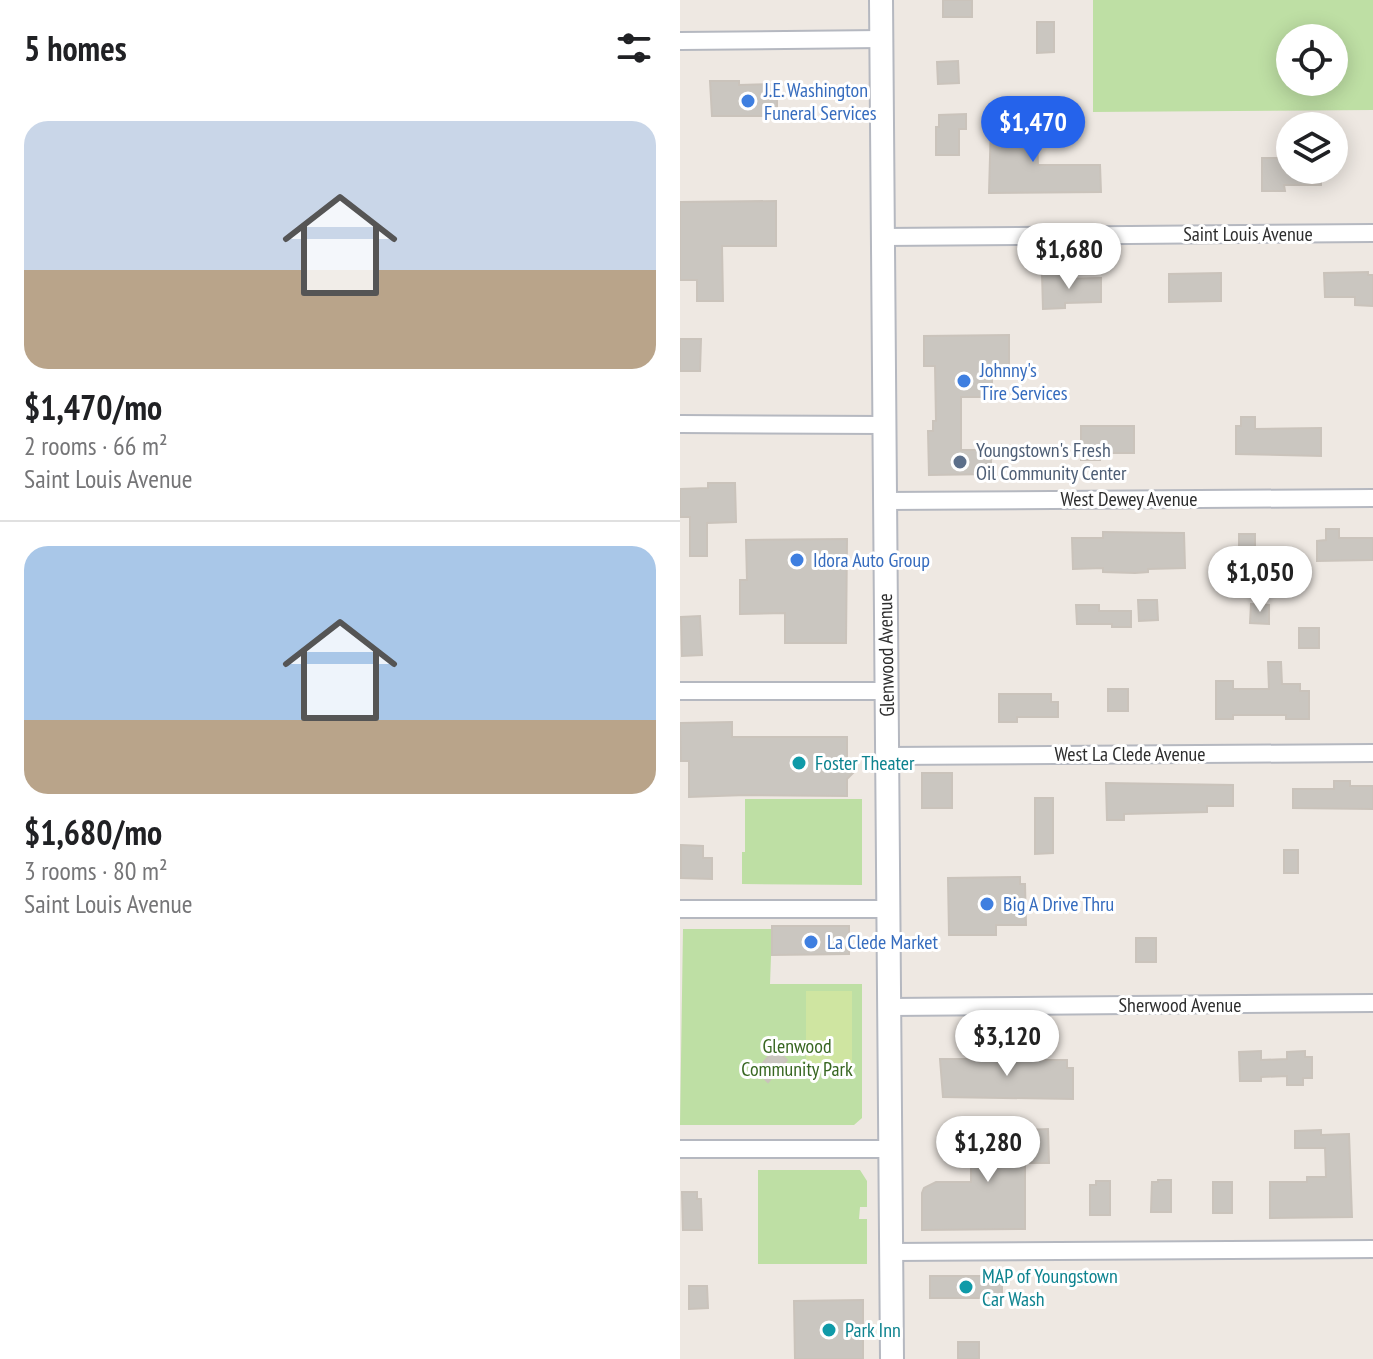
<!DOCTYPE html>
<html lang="en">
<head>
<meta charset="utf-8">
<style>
  :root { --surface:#fff; --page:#f6f6f6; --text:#202124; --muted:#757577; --line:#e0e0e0; --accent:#2563eb }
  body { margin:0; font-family:"PT Sans Narrow",sans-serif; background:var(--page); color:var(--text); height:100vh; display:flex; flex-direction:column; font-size:30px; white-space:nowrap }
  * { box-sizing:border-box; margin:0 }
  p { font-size:26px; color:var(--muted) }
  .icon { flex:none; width:44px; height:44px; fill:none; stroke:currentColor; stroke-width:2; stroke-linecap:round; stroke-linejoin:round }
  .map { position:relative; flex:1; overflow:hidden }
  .sheet { display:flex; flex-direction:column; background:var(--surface); width:680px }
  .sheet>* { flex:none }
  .fabs { position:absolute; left:596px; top:24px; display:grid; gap:16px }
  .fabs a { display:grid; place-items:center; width:72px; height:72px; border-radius:50%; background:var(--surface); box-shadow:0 4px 20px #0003; font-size:40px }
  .price { position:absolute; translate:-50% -68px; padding:0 18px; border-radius:28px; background:#fff; color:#222; font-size:26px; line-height:52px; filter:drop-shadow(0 2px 4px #0008) }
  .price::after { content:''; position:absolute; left:50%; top:48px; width:24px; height:18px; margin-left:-12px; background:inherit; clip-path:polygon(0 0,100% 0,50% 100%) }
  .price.selected { background:var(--accent); color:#fff }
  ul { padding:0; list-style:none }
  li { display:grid; align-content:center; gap:16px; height:424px; padding:0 24px }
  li+li { border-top:2px solid var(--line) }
  li span { display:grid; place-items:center; height:248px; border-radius:24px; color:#555 }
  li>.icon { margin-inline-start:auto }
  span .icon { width:144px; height:144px; fill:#fffc; stroke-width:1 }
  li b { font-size:34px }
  h2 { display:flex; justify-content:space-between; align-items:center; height:96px; padding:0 24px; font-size:34px }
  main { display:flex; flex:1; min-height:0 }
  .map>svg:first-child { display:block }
</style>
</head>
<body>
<main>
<section class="sheet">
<h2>5 homes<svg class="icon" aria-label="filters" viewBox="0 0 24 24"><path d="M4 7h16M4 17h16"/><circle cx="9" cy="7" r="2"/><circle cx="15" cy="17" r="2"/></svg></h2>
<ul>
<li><span style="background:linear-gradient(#c9d6e8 60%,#b9a48a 0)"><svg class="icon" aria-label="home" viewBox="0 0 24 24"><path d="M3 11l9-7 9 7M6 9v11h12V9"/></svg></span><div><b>$1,470/mo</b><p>2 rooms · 66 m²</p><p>Saint Louis Avenue</p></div></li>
<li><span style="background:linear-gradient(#a9c7e8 70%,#b9a48a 0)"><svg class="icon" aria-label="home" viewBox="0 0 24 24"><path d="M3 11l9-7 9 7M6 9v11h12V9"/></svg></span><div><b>$1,680/mo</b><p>3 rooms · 80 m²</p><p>Saint Louis Avenue</p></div></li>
</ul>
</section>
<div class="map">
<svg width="693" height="1359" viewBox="0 0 693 1359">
  <rect width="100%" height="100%" fill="#eee8e2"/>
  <g fill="#bedfa4" fill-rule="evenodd">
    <path d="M413,0h280v110l-280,2zM610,38h44v44h-44z"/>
    <polygon points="65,799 182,799 182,885 62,884 62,852 65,852"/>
    <polygon points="3,929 92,929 90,984 182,984 182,1118 174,1125 0,1125"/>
    <polygon points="78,1170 180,1170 187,1181 187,1207 180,1207 179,1219 187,1219 187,1264 78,1264"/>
  </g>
  <rect fill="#cfe5a1" x="126" y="991" width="46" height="74"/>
  <g fill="#cac6c0" stroke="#cac3bb" stroke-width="2">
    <rect x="263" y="0" width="29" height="17"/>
    <polygon points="357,22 374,22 374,52 357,53"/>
    <polygon points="278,61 279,83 258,84 257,62"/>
    <polygon points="30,81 59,81 59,85 97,84 97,116 32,116"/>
    <polygon points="286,114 286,129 279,129 279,155 256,155 256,127 259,127 259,115"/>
    <polygon points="311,122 365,124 365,139 357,139 358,165 420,165 421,192 309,193"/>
    <polygon points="582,158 604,158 604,170 641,170 641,185 604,185 605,191 582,191"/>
    <polygon points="96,201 96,246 42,246 43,301 17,301 17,280 0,280 0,202"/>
    <polygon points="688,272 688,275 693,275 693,306 675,305 675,297 645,297 644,273"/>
    <polygon points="362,273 385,273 385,279 421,278 421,302 385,303 385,308 363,309"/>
    <polygon points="541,273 541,301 489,302 489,274"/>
    <polygon points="329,335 329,365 312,365 312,397 281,397 281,450 311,450 311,474 249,475 248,431 253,431 253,421 256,421 255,366 244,366 244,336"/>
    <polygon points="0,339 21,339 20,371 0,371"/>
    <polygon points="561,417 575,417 575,429 641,428 641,456 556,454 556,426 561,426"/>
    <polygon points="401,426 454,426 454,453 420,453 420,460 401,460"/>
    <polygon points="28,483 55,483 56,522 27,523 27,556 10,556 10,517 0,517 0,489 28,488"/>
    <polygon points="646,529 659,529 659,538 693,538 693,560 637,561 637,541 646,540"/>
    <polygon points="423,532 504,533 505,568 468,569 468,572 455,573 423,572 423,568 393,569 392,538 423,538"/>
    <rect x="559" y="534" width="16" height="30"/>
    <polygon points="167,539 166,643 105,643 105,613 60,614 60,580 67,580 66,540"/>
    <polygon points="458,600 477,600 478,620 459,621"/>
    <polygon points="571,604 589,605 589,624 570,623"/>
    <polygon points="396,605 419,605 419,611 451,611 451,627 432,627 432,624 397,624"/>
    <polygon points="20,616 22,655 2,656 1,617"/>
    <rect x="619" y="628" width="20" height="20"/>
    <polygon points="588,662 601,662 602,684 620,684 620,691 629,691 629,719 606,719 606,715 553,715 553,719 536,719 536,681 553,681 553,689 589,689"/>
    <rect x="428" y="689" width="20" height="22"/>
    <polygon points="319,694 371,694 371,702 378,702 378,717 337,717 337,722 319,722"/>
    <polygon points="52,722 52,737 167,737 167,758 177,769 167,779 167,796 66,795 9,797 9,761 1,761 0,723"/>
    <rect x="242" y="773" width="30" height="35"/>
    <polygon points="654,781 670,781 670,786 693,786 693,809 613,808 613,789 654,789"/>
    <polygon points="426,783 553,785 553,806 527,806 527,812 444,814 444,820 427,820"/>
    <polygon points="355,798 373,798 373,853 355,854"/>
    <polygon points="1,845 23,846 23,858 32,858 32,879 1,878"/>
    <rect x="604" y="850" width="14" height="23"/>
    <polygon points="340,877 340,884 345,884 346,925 316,925 316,935 269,935 268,878"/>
    <polygon points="92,926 169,926 169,954 92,955"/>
    <rect x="456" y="938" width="20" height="24"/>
    <polygon points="95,1049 107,1060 88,1082 76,1071"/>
    <polygon points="581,1051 581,1060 607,1059 607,1052 625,1051 625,1057 632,1057 632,1078 623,1078 623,1085 607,1085 607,1076 581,1077 581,1081 560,1081 559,1052"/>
    <polygon points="311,1055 335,1055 335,1060 387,1060 387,1068 393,1068 393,1099 263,1097 260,1059 311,1059"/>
    <polygon points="368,1129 369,1163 345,1163 345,1229 242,1230 242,1193 244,1188 256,1182 291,1182 291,1132"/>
    <polygon points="641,1130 641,1135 669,1134 672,1217 590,1218 590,1182 627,1182 627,1177 646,1177 645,1148 615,1148 615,1131"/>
    <polygon points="478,1180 491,1180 491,1212 471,1212 472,1182 478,1182"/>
    <polygon points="416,1181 430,1181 430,1215 410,1215 410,1185 416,1185"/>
    <rect x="533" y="1182" width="19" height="31"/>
    <polygon points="2,1192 17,1192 17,1199 21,1199 22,1230 3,1230"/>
    <rect x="250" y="1276" width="72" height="22"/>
    <polygon points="9,1286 27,1286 28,1308 9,1309"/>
    <polygon points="183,1300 183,1359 115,1359 114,1301"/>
    <rect x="278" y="1342" width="21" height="17"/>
  </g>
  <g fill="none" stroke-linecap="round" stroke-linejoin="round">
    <defs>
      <g id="minor">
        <polyline points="0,41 201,39"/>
        <polyline points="203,237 693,233"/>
        <polyline points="0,424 203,425"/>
        <polyline points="205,501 693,498"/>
        <polyline points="0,691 207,691"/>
        <polyline points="208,756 693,753"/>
        <polyline points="0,909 209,909"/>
        <polyline points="210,1007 693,1003"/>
        <polyline points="0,1149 211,1149"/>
        <polyline points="212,1252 693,1249"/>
      </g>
      <polyline id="secondary" points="201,0 212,1359"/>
    </defs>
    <use href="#minor" stroke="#b5b8c0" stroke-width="20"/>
    <use href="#secondary" stroke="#b5b8c0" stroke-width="26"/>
    <use href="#minor" stroke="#fff" stroke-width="16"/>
    <use href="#secondary" stroke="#fff" stroke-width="22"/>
  </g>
  <g fill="#3f7fe0" stroke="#fff" stroke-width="3">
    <circle cx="68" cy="101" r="8"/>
    <circle cx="284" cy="381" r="8"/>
    <circle cx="117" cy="560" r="8"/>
    <circle cx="307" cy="904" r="8"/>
    <circle cx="131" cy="942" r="8"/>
  </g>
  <circle fill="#5c6f8a" stroke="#fff" stroke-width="3" cx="280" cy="462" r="8"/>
  <g fill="#0f9aa8" stroke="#fff" stroke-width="3">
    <circle cx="119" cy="763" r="8"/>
    <circle cx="286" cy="1287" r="8"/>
    <circle cx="149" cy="1330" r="8"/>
  </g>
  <g text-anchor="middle" stroke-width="6" stroke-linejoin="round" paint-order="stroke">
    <g font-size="20" fill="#366cbe" stroke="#fff" text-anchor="start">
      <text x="84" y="97">J.E. Washington<tspan x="84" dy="23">Funeral Services</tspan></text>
      <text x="300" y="377">Johnny's<tspan x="300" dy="23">Tire Services</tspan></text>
      <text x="133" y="567">Idora Auto Group</text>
      <text x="323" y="911">Big A Drive Thru</text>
      <text x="147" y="949">La Clede Market</text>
    </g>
    <g font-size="20" fill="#2e2e2e" stroke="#fff">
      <text x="568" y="241">Saint Louis Avenue</text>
      <text x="449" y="506">West Dewey Avenue</text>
      <text transform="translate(206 655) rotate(-91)" y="7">Glenwood Avenue</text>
      <text x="450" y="761">West La Clede Avenue</text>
      <text x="500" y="1012">Sherwood Avenue</text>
    </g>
    <g font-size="20" fill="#4e5e75" stroke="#fff" text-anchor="start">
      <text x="296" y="457">Youngstown's Fresh<tspan x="296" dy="23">Oil Community Center</tspan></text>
    </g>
    <g font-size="20" fill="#0d838f" stroke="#fff" text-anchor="start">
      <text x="135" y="770">Foster Theater</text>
      <text x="302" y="1283">MAP of Youngstown<tspan x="302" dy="23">Car Wash</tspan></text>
      <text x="165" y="1337">Park Inn</text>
    </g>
    <g font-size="20" fill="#386722" stroke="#fff">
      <text x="117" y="1053">Glenwood<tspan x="117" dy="23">Community Park</tspan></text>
    </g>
  </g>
</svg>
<div class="fabs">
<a><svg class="icon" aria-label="locate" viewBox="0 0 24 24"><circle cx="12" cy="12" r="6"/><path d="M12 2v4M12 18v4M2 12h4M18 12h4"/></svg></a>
<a><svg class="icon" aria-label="layers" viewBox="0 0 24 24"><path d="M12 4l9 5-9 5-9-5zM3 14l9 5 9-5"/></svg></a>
</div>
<b class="price selected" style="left:353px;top:164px">$1,470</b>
<b class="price" style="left:389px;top:291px">$1,680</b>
<b class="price" style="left:580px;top:614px">$1,050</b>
<b class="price" style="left:327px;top:1078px">$3,120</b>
<b class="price" style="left:308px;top:1184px">$1,280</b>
</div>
</main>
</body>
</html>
